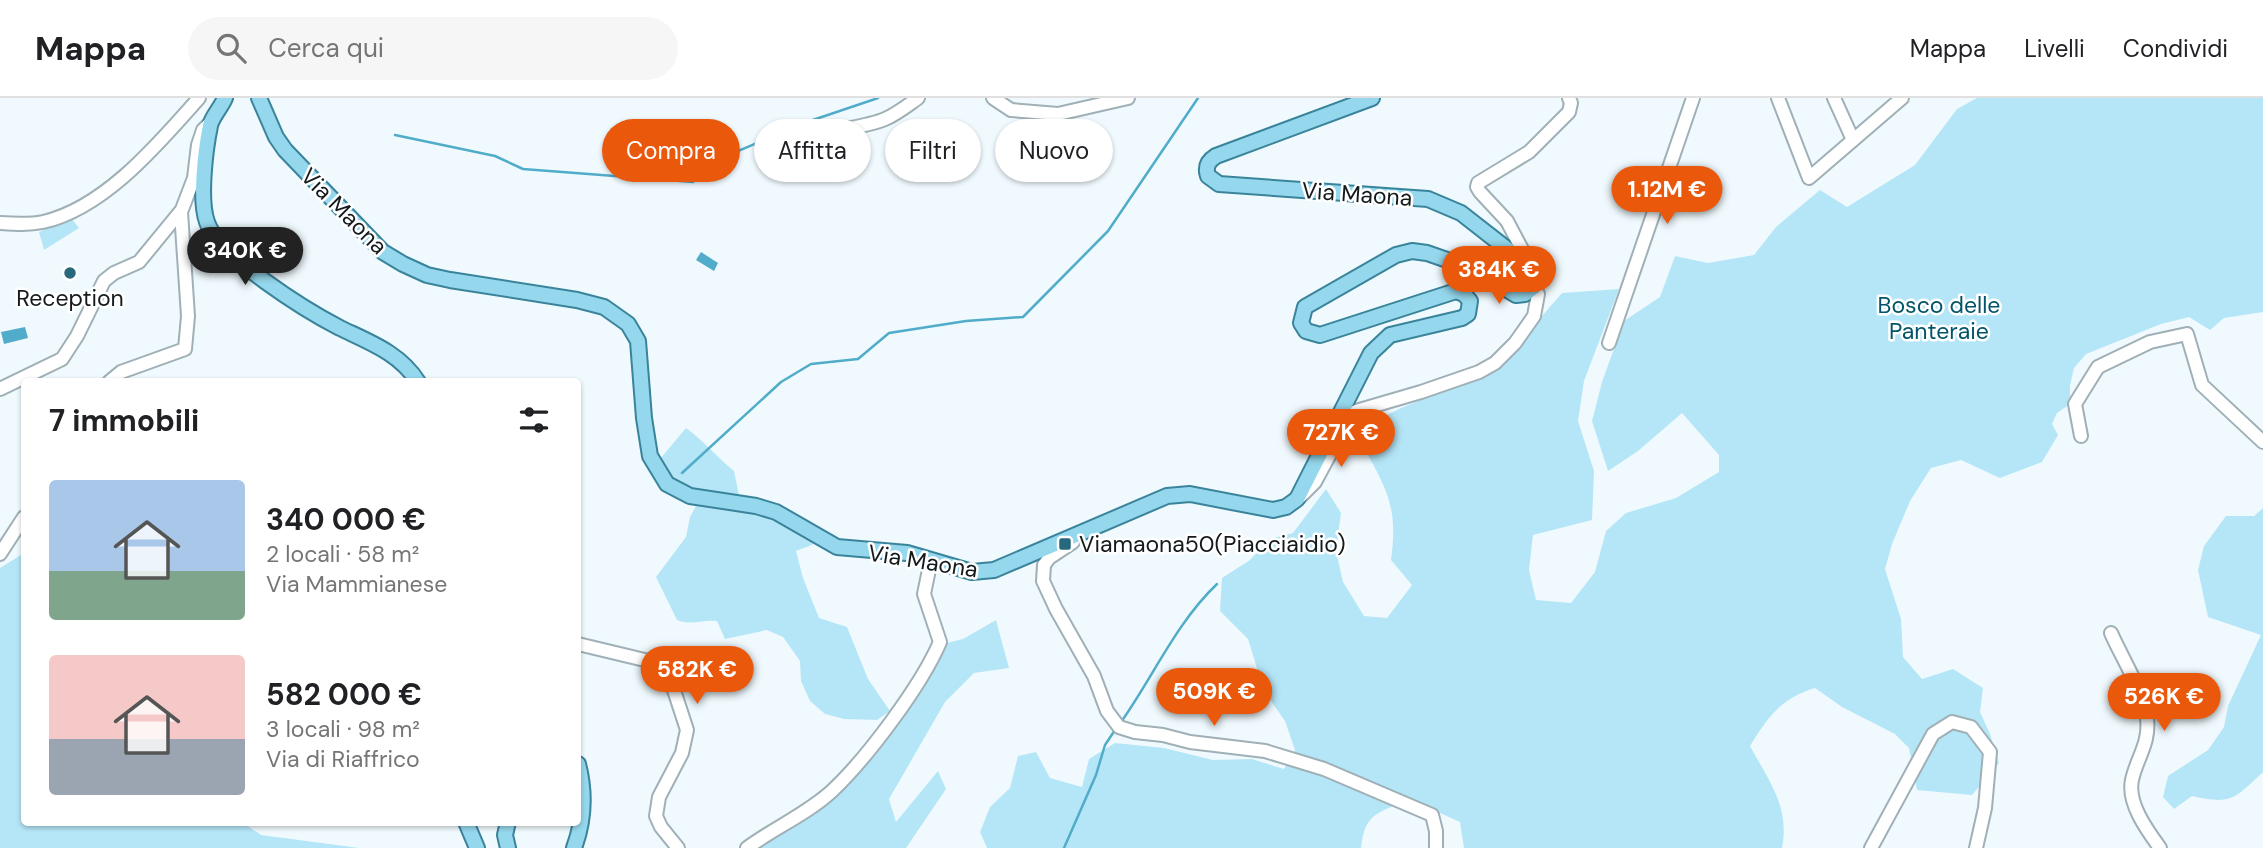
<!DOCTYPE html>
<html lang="it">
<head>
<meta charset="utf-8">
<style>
  :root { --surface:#fff; --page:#f6f6f6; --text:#202124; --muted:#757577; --line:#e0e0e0; --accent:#ea580c }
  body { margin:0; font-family:"DM Sans",sans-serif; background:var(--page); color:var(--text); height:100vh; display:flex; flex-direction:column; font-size:26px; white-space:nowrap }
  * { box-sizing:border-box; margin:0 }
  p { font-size:23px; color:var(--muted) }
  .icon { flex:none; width:38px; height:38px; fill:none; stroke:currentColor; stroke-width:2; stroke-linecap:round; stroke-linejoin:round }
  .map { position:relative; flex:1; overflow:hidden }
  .sheet { position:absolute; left:21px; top:280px; width:560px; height:448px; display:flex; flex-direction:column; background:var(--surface); border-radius:7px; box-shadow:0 2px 5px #0004 }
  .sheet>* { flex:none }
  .guide { position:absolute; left:602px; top:21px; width:665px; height:63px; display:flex; gap:14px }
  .price { position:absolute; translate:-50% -60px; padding:0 16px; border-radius:24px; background:var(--accent); color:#fff; font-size:23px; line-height:46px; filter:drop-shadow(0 2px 4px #0008) }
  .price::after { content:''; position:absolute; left:50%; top:42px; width:21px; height:16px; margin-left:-10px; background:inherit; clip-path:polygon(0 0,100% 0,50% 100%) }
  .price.selected { background:#222; color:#fff }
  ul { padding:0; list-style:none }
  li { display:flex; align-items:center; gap:21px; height:175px; padding:0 28px }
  li span { display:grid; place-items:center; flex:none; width:196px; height:140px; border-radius:7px; color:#555 }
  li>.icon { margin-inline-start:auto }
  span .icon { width:84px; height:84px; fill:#fffc; stroke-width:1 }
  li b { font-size:30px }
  h2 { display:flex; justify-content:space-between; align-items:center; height:84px; padding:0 28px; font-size:30px }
  .tag { padding:0 24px; border-radius:32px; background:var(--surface); box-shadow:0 2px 5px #0004; font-size:24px; line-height:63px }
  .tag.selected { background:var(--accent); color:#fff }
  header { display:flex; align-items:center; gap:42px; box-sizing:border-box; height:98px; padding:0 35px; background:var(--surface); border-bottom:2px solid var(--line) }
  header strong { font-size:33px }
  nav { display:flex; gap:38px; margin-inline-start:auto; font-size:24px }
  .search { width:490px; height:63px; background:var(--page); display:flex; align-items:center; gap:18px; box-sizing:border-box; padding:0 24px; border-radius:38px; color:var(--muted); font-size:26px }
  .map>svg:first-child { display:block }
</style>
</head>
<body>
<header>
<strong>Mappa</strong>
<div class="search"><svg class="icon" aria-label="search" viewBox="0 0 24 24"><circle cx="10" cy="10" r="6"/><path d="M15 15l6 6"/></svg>Cerca qui</div>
<nav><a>Mappa</a><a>Livelli</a><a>Condividi</a></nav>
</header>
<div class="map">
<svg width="2263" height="750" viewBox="0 0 2263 750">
  <rect width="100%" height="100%" fill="#f0fafe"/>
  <g fill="#b5e6f7">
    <path d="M1977,0h286v214l-39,6 -14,12 -21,-13 -28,7 -75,30 -12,14 -4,18v18l-13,9 -5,11 6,11 -16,27 -42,16 -39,-18 -30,8 -21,33 -18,43 -7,25 16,50 2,38 19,22 31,-10 30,19 -3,24 10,22 9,29 -27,32 -55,-5 -8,-42 -14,-14 -53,-27 -27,-19c-34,10 -48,30 -65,58 19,35 40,61 32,102h-318l-4,-26 -51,-23c-30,15 -44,12 -48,49h-374l-7,-16 10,-25 20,-19 8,-32 18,-4 14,26 32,9 7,-28 26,-16 49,5 49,12 39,-1 32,10 11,-19 -10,-29 -21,-30 -16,-52 -28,-28 2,-33 28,-18 19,-21 24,-6 33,-44 15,24 -5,38 7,31 21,34 23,2 25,-33 -21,-25c7,-51 -3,-69 -27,-112l5,-24 32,-16 94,-38 67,-77 57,-4 -35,92 -6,40 16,50 -2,49 -59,15 -4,35 7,30 35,3 24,-31 11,-41 20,-18 50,-15 43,-26v-17l-37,-42 -44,38 -30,20 -16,-50 10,-39 22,-61 36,-24 15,-41 33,7 46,-8 22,-28 44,-37 27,17 68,-42 42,-56z"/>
    <polygon points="72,121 79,130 44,152 39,134"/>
    <path d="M686,330c18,13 31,29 48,43l5,24 9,3 66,46 -18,7 7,27 16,40 28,9 21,52 22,32 -13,9 -33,-1 -19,-5 -15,-13 -9,-20 -1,-20 -17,-24 -16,-7 -42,9 -8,-18c-15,-2 -25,5 -40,-1l-21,-43 30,-40 4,-20 7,-13 -8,-15 -21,-13 -8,-17z"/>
    <path d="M2263,410v264c-29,27 -31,33 -71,24l-18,13 -11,-12 5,-21 40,-26 16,-23 4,-21 33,-71 -53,-18 -10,-47 6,-24 22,-30h28z"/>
    <polygon points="24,455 24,724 243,725 261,737 359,750 0,750 0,470"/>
    <polygon points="996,522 1009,570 974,575 945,604 889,701 896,724 938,673 946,691 906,750 754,750 791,730 825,704 927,580 947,545 963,541"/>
  </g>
  <g fill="#50acc9">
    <polygon points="701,154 718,165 714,173 696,162"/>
    <polygon points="25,229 28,240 4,246 1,234"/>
  </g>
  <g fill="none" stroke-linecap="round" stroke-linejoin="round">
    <g stroke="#50acc9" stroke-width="2.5">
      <polyline points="395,37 495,58 523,71 693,84 724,59 804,25 878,0"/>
      <polyline points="682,375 781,284 811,266 858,261 889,235 966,223 1023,219 1108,133 1198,0"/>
      <path d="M1121,624c32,-45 55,-99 96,-138"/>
      <polyline points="1064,750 1096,677 1105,647 1115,632"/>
    </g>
    <defs>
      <g id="minor">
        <polyline points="993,0 1011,12 1058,16 1128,0"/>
        <polyline points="1778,0 1809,80 1902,0"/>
        <polyline points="1834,0 1853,42"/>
        <path d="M861,57l-77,11 -4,-7c17,-30 75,-27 105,-40 12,-5 23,-14 33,-21"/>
        <path d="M0,125c15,1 29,2 43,-1 62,-14 116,-79 156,-124"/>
        <polyline points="1525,165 1526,159 1507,123 1480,94 1477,89 1478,85 1529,54 1569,14 1571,5 1569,0"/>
        <polyline points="1609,245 1693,0"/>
        <polyline points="109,284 121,274 185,251 188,218 181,114 194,80 198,47 203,32 210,25"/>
        <polyline points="0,291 62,261 77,238 104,183 114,175 139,164 180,114"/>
        <polyline points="2081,338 2075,306 2098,269 2150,244 2187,236 2202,287 2263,344"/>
        <polyline points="1300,399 1315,384 1349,321 1356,313 1421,294 1479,274 1495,265 1515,245 1534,218 1538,196 1534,189"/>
        <polyline points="1073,444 1049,460 1044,467 1043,483 1056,511 1094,578 1107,613 1119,629 1135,634 1163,637 1190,644 1265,653 1324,671 1432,717 1436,733 1436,750"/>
        <polyline points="0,456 24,419"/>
        <path d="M2111,535c10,23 34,62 36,85 3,26 -10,39 -15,62 -5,23 15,50 28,68"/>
        <polyline points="578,546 653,564 672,586 687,632 682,655 659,699 656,718 661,729 678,750"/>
        <path d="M747,750c27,-20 60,-34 85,-57 35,-33 89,-105 108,-149l-16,-48 7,-34"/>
        <polyline points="1871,750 1933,636 1952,624 1971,629 1990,654 1985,710 1976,750"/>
      </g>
      <g id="major">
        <path d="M225,0c-4,10 -13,18 -15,28 -5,24 -11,74 -3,96 11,34 100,89 133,106 29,14 60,25 78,54"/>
        <path d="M259,0l17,39 9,13 98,102 20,12 24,11 23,5 127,20 27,7 24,17 10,17 6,77 6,38 17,28 23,12 66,10 20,6 61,35 70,6 65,19 22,-2 173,-74 23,-2 83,16 13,-3 11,-8 74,-146 19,-18 72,-17 6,-4 2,-13 -6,-7 -8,-3 -136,44 -14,-4 -5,-8 4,-16 91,-52 16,-4 15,2 46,16 43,26 9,-1 9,-7 1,-11 -10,-13 -64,-50 -33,-14 -209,-15 -11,-8c-3,-9 0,-15 8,-20l156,-58"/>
        <polyline points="466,724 477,750"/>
        <polyline points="508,724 505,737 508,750"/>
        <path d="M574,750c10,-27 11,-57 4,-84"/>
      </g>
    </defs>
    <use href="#minor" stroke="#9fb0b6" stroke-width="16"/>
    <use href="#major" stroke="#3a849b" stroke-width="18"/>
    <use href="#minor" stroke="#fff" stroke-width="12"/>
    <use href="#major" stroke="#95d7ec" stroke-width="14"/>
  </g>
  <g fill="#28687c" stroke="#fff" stroke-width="2.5">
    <circle cx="70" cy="175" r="7"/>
    <rect x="1058" y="439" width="14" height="14" rx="3.5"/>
  </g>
  <g text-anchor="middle" stroke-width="5" stroke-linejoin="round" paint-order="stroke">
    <g font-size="23" fill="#141a1c" stroke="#fff">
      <text transform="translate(1357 96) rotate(4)" y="8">Via Maona</text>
      <text transform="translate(344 113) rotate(45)" y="8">Via Maona</text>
      <text transform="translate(923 463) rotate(9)" y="8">Via Maona</text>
    </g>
    <g font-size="23" fill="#141a1c" stroke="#fff">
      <text x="70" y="208">Reception</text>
      <text x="1079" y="454" text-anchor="start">Viamaona50(Piacciaidio)</text>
    </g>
    <g font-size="23" fill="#025569" stroke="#fff">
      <text x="1939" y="215">Bosco delle<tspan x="1939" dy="26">Panteraie</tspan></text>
    </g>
  </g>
</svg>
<b class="price" style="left:1667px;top:128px">1.12M €</b>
<b class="price selected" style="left:245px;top:189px">340K €</b>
<b class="price" style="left:1499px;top:208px">384K €</b>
<b class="price" style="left:1341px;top:371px">727K €</b>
<b class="price" style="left:697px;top:608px">582K €</b>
<b class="price" style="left:1214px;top:630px">509K €</b>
<b class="price" style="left:2164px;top:635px">526K €</b>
<div class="guide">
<a class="tag selected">Compra</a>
<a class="tag">Affitta</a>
<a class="tag">Filtri</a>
<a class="tag">Nuovo</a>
</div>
<section class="sheet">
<h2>7 immobili<svg class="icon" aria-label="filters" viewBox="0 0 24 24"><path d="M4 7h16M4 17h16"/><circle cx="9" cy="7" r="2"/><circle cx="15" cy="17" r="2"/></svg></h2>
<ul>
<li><span style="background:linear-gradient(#a9c7e8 65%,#7fa58c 0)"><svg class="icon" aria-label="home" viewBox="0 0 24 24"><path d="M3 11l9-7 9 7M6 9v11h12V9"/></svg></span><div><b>340 000 €</b><p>2 locali · 58 m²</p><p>Via Mammianese</p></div></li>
<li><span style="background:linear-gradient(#f6c9c9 60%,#9aa5b1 0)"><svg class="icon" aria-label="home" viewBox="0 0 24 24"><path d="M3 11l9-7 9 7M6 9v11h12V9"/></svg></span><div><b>582 000 €</b><p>3 locali · 98 m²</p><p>Via di Riaffrico</p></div></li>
</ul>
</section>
</div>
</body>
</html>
